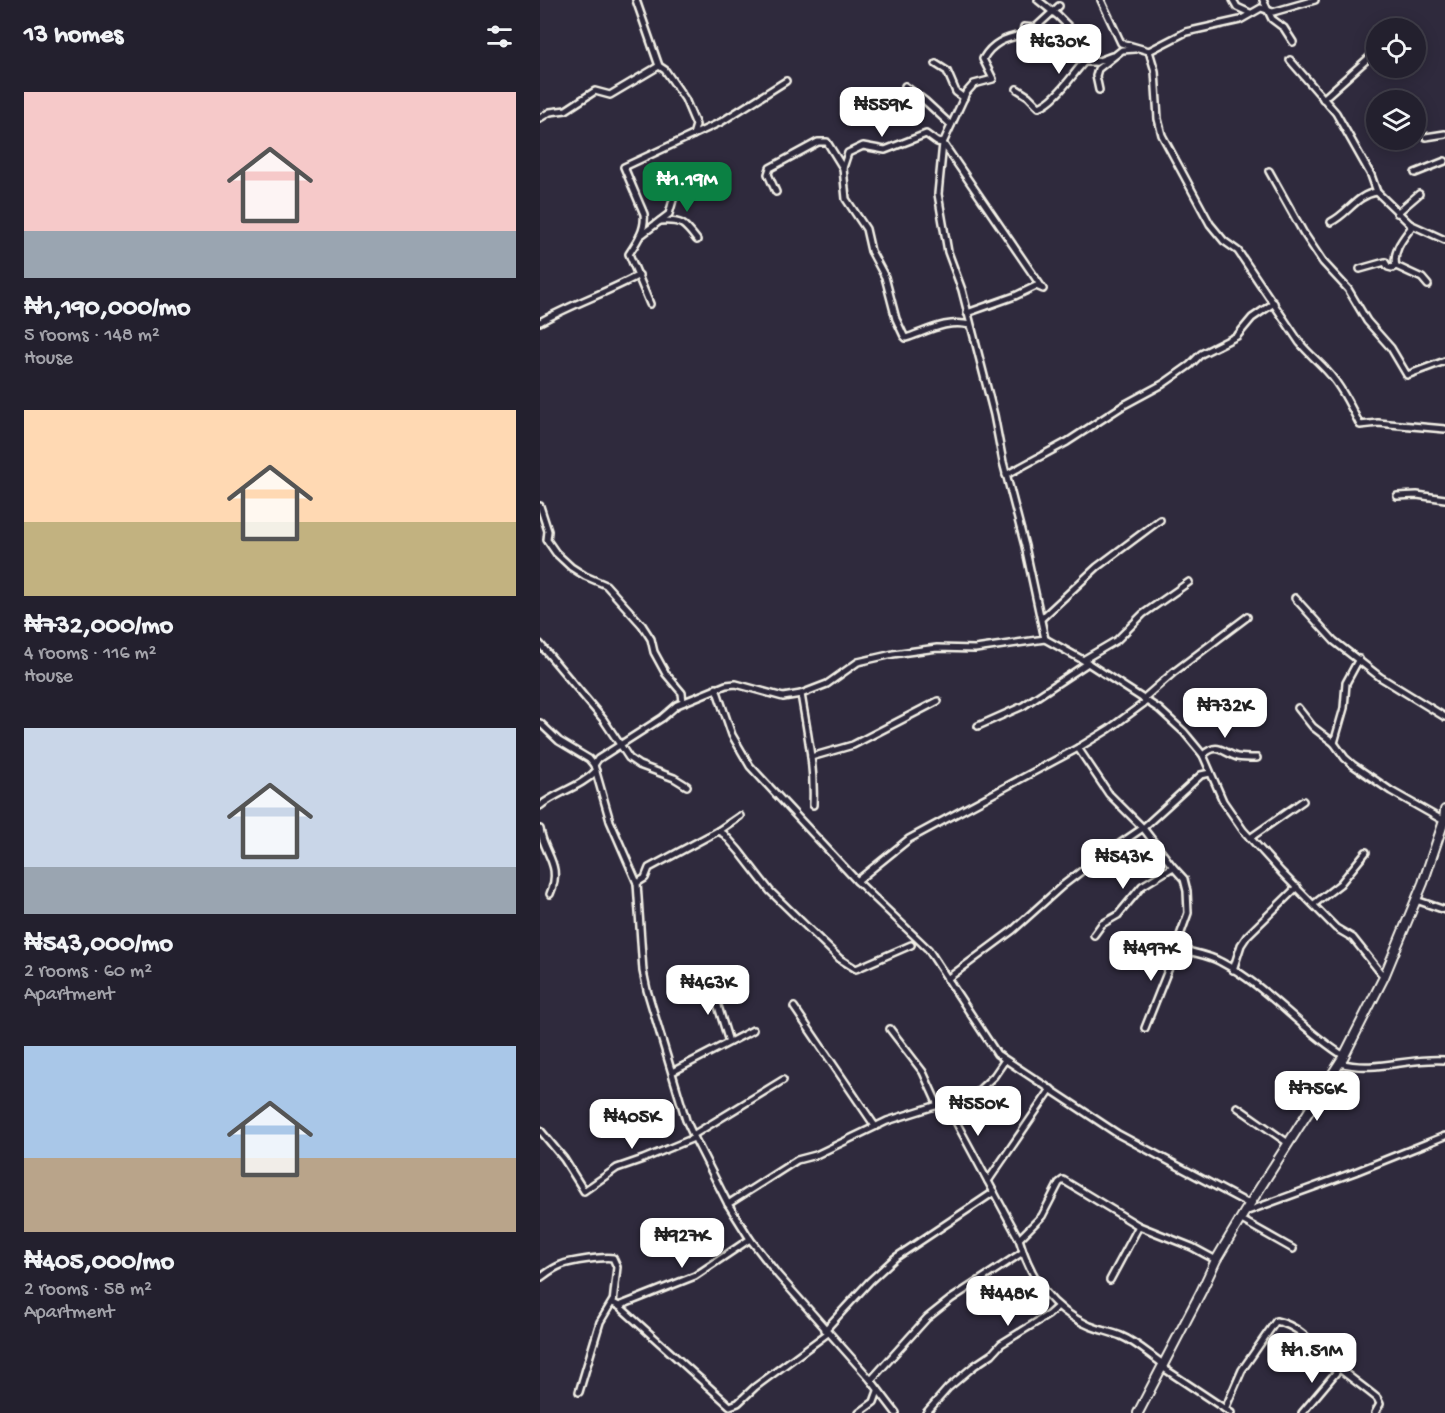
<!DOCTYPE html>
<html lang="en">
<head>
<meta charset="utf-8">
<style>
  :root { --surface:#23202e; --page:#2f2d3a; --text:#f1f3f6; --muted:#a3a3aa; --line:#403e4a; --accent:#0b8043 }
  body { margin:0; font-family:"Gochi Hand",sans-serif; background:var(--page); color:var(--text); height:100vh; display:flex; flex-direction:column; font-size:22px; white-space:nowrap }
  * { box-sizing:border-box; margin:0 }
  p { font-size:20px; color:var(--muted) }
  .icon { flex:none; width:33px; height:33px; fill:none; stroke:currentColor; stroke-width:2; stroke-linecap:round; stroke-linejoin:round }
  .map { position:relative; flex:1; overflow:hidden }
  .details { display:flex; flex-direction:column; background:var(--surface); width:540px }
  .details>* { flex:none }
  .controls { position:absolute; left:826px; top:18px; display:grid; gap:12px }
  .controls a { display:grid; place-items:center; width:60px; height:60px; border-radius:50%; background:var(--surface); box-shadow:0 3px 15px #0003,0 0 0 2px var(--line); font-size:30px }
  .price { position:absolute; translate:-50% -51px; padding:0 14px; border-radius:12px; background:#fff; color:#222; font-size:20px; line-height:39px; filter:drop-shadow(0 2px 3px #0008) }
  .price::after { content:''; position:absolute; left:50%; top:36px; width:18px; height:14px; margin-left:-9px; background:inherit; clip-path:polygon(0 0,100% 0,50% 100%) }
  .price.selected { background:var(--accent); color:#fff }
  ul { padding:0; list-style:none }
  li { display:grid; align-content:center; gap:12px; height:318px; padding:0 24px }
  li span { display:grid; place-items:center; height:186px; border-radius:0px; color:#555 }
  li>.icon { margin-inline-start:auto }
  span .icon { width:108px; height:108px; fill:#fffc; stroke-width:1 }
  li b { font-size:26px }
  h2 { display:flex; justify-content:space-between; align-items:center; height:72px; padding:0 24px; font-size:26px }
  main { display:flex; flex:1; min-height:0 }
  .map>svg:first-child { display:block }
</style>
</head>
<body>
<main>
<section class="details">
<h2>13 homes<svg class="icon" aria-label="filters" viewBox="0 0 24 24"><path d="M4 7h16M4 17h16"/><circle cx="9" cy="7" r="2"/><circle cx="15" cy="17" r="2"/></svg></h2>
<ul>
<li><span style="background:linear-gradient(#f6c9c9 75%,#9aa5b1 0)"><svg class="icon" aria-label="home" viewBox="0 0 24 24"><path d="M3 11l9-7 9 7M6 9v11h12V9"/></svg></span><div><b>₦1,190,000/mo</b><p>5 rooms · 148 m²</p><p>House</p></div></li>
<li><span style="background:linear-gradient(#ffd9b3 60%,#c2b280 0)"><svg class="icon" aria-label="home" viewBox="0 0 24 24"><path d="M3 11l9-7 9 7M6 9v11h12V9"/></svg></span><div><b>₦732,000/mo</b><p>4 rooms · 116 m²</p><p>House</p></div></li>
<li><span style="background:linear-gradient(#c9d6e8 75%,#9aa5b1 0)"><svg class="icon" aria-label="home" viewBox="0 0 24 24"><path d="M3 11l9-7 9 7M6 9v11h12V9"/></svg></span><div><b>₦543,000/mo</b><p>2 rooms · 60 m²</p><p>Apartment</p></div></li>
<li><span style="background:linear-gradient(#a9c7e8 60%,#b9a48a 0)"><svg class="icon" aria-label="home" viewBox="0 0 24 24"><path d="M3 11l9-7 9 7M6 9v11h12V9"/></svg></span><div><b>₦405,000/mo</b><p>2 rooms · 58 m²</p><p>Apartment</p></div></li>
</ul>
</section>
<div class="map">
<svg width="905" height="1413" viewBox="0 0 905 1413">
  <rect width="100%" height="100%" fill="#2f2a3d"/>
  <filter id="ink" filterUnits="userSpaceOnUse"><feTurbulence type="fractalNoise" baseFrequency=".0167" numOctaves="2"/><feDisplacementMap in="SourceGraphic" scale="12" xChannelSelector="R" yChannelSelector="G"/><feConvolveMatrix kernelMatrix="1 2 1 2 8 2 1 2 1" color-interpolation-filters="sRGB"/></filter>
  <g filter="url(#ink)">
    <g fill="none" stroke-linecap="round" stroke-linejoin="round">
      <defs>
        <g id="street">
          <polyline points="96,0 119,66 125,70 145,99 156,125 153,135"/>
          <polyline points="498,0 518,16 530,28 549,56 556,62 572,56"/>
          <path d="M561,0l20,43 28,8 6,20 3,48 4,16 48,89 14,17 14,10 62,92c8,10 18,18 27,28 14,15 24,36 33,54l18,-2 67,6"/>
          <polyline points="693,0 697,7 710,13"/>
          <polyline points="723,0 732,19 744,28 753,42"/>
          <polyline points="609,51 646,32 700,20 721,8 733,12 775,0"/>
          <polyline points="750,60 796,113 831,175 837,192 870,224 905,240"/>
          <polyline points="396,64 407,71 416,92 424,98"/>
          <polyline points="365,86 385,101 411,125"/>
          <path d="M477,89l11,7 11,11c17,-6 33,-32 45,-45h12"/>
          <polyline points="559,90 556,76 558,69 582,50 595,49"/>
          <polyline points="783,99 833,54"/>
          <polyline points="0,118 10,112 26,110 55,91 70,95 119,66"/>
          <polyline points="886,137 905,134"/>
          <polyline points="303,168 308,153 323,146 345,150 386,134 397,142 403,143 503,289 496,286 475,296 427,313"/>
          <polyline points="729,171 763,232 783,262 808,289 827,321 851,348 867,375 905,361"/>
          <polyline points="875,173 905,161"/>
          <path d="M236,192l-8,-18 2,-6 48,-26h9l16,26 3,31 20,30 5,22 14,26 11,42 8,17 2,2c21,-7 42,-19 64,-13"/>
          <polyline points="857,213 879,194"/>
          <path d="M120,221c22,-1 24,2 37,19"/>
          <path d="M791,222c18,-9 25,-27 46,-30"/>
          <path d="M870,224l1,4c-8,11 -19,23 -15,38l26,12 6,7"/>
          <polyline points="100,236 129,214 135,193"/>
          <polyline points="820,269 845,262 848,267 852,268 856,266"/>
          <path d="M110,304l-21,-50c8,-12 17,-25 15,-40l-20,-47 97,-45 65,-41"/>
          <path d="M0,322c32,-18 66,-29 99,-47"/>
          <polyline points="466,475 527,442 584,405 623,384 650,365 661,354 697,336 712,318 734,303"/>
          <polyline points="857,496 877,495 905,499"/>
          <polyline points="0,506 8,531 7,540 16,553 31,567 45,576 66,585 102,625 111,639 114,652 126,674 142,693 143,702"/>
          <polyline points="755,598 794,641 840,677 905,717"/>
          <polyline points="501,619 557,567 620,520"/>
          <polyline points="505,639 543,660 619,709 644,732 663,755 683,801 703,830 741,872 796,928 813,938 844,977"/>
          <polyline points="0,644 63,719 89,758 99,765 134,778 147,786"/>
          <polyline points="543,660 577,640 603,614 649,582"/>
          <polyline points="176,688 192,735 210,766 317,881 388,949 457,1054 578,1134 709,1204"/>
          <path d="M261,694c6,37 14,73 12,111"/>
          <polyline points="603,699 634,672 707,617"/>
          <polyline points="758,708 773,727 794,743 805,758 813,765 851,791 904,821"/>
          <polyline points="0,723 19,741 49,759 54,765 70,821 97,883 103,971 107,990 146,1120 153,1135 188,1204 210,1239 238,1275 331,1380 356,1413"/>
          <polyline points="438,726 483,706 548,663"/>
          <polyline points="794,743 804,708 806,683 819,659"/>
          <path d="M538,748l31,46 34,34 30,39 11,12 3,12 1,22 -10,28 2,8c13,4 29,6 41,13 46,24 79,67 123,94"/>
          <path d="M663,755c15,-13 19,-3 34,2 6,1 14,1 20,1"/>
          <polyline points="271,757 313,745 398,701"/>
          <path d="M54,765l4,-6 64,-41 15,-13 49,-20 10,-1 47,13 18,-3 26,-10 31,-22 35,-8 44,-6 38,1 70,-10 -20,-93 -22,-84 -9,-47 -32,-125 -14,-38 -10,-58 5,-51 23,-50 8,-9 19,-5 -10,-20c9,-16 22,-21 39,-24l2,-8 11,1 24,-22"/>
          <path d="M0,806c17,-14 41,-19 56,-35"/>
          <path d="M0,829c4,26 23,36 10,65"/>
          <polyline points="178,831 200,816"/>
          <polyline points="710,838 763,801"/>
          <polyline points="317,881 369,839 538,748 569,729 607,701"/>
          <polyline points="97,883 105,878 109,868 178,831 184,834 199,851 230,891 300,959 316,969 371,945"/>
          <polyline points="876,900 905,910"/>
          <polyline points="774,904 800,884 826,852"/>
          <polyline points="554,935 562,924 578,915 602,886 633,867"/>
          <polyline points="693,970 701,945 707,936 757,887"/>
          <polyline points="407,979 473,930 522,886 556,860 603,828 661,775 670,773"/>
          <polyline points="171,983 189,1042"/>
          <polyline points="254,1007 335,1126"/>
          <polyline points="605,1028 638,945"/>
          <polyline points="350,1029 383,1072 398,1105"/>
          <path d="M800,1063c35,10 69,-6 105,-3"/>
          <polyline points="132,1072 213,1030"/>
          <polyline points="697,1107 748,1143"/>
          <polyline points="415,1120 435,1094 454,1076 465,1060"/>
          <polyline points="0,1130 24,1159 44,1191 77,1168 103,1159 154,1138"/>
          <polyline points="153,1135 243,1080"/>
          <polyline points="448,1181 511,1089"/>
          <path d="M188,1204l69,-44 19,-5 71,-34 51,-16 5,1 12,14 64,119c12,40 32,70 71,87 10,4 21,6 31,10 15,6 29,19 42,28"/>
          <polyline points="705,1212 815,1172 905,1136"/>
          <polyline points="700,1219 753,1249"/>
          <polyline points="479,1239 502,1216 519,1183 523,1180 599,1226 652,1247 676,1260"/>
          <path d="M0,1278c7,-5 13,-10 21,-13 9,-4 44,-9 52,-7l4,9 -4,36 6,3 111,100 8,-3 17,-16 73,-54"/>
          <polyline points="570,1280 599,1226"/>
          <polyline points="79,1306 155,1276 210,1239"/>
          <polyline points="285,1330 330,1281 355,1258 454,1192"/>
          <polyline points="622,1367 691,1413"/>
          <polyline points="331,1380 387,1318 411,1299 483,1252"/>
          <polyline points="39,1392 60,1322 72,1302"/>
          <path d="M685,1409l17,-39 34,-49c28,6 43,30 64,48 12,10 25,19 37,29l3,6 -5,9"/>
          <polyline points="319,1413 334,1402 338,1391"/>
          <polyline points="386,1413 408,1388 434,1366 452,1354 461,1344 508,1315 517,1307"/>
          <polyline points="762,1413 799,1369"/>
        </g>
        <polyline id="secondary" points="598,1413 661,1292 676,1260 704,1213 804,1056 844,977 883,883 904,821 905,810"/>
      </defs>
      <use href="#street" stroke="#f4f1e8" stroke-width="10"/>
      <use href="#secondary" stroke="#f4f1e8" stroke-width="12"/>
      <use href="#street" stroke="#2f2a3d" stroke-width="5"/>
      <use href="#secondary" stroke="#2f2a3d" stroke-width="8"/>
    </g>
  </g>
</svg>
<div class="controls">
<a><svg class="icon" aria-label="locate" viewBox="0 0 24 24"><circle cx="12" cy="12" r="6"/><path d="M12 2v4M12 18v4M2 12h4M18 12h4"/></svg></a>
<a><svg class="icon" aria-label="layers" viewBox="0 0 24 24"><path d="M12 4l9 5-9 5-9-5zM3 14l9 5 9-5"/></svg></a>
</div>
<b class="price" style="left:519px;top:75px">₦630K</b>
<b class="price" style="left:342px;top:138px">₦559K</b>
<b class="price selected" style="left:147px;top:213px">₦1.19M</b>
<b class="price" style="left:685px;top:739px">₦732K</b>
<b class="price" style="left:583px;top:890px">₦543K</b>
<b class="price" style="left:611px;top:982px">₦497K</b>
<b class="price" style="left:168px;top:1016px">₦463K</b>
<b class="price" style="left:777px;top:1122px">₦756K</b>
<b class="price" style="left:438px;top:1137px">₦550K</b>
<b class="price" style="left:92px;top:1150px">₦405K</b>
<b class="price" style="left:142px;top:1269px">₦927K</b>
<b class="price" style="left:468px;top:1327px">₦448K</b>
<b class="price" style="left:772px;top:1384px">₦1.51M</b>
</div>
</main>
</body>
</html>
